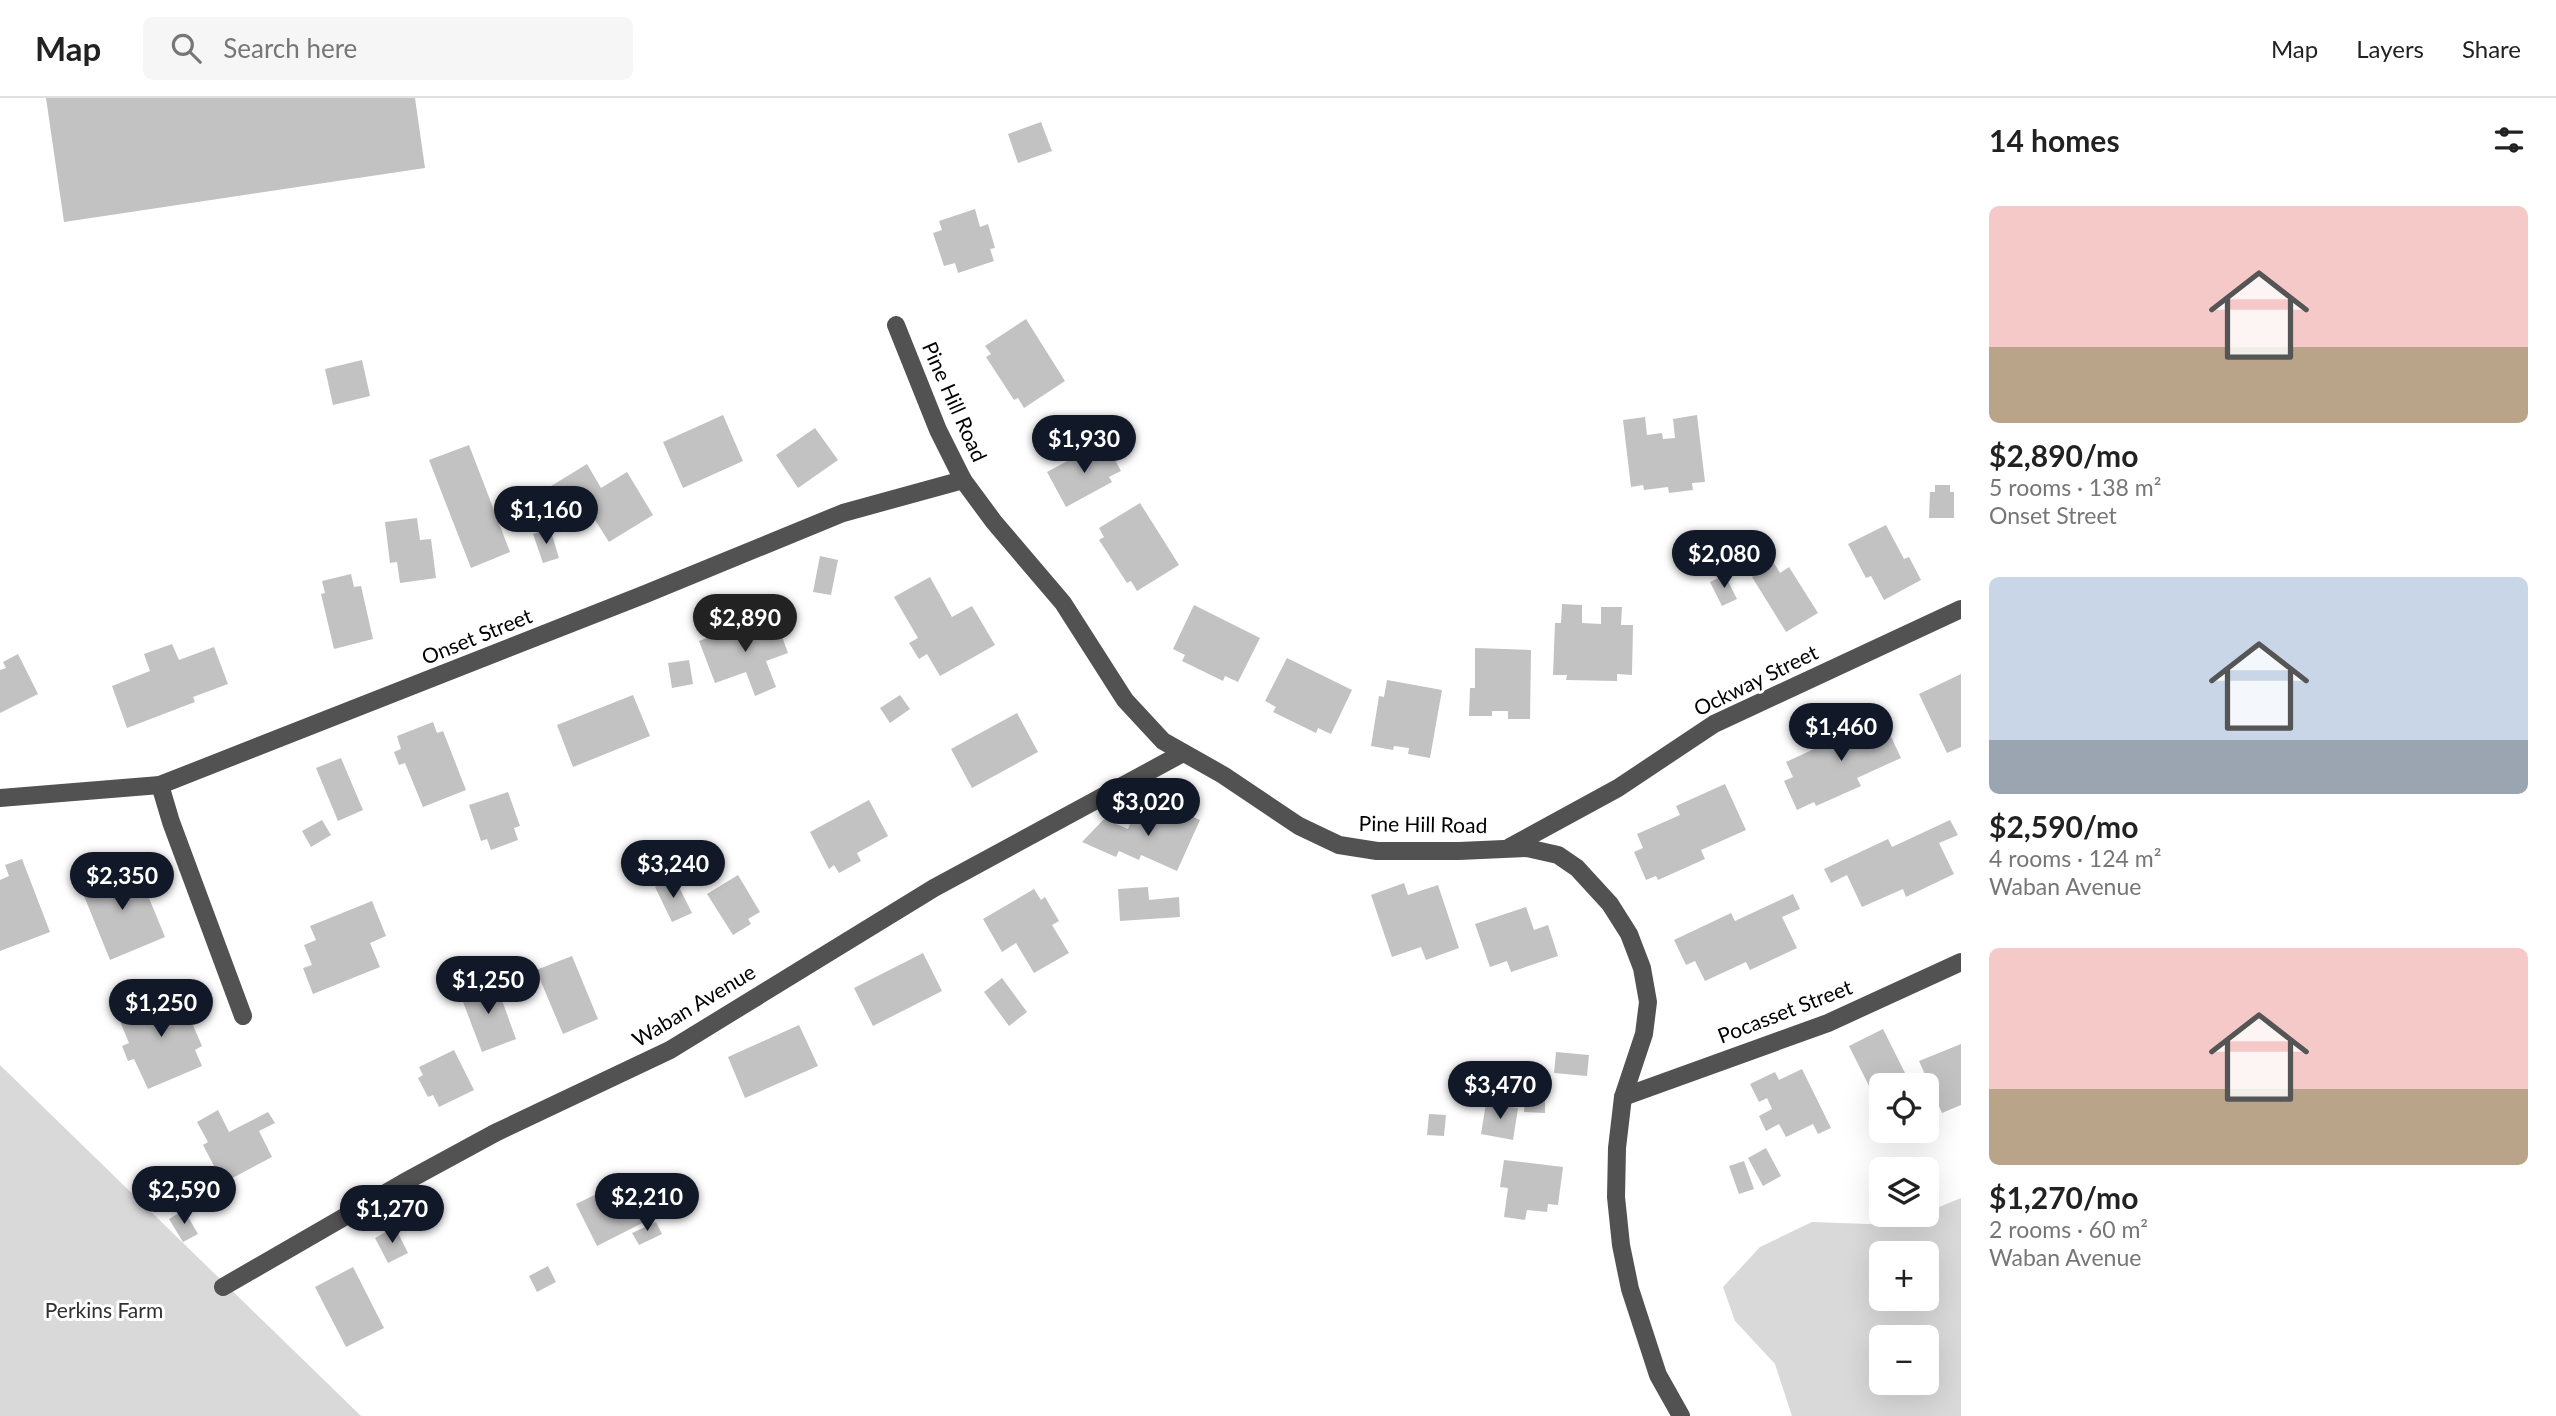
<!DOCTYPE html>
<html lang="en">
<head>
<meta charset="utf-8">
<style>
  :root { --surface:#fff; --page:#f6f6f6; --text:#222; --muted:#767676; --line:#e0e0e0; --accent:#111827 }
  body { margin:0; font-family:Lato,sans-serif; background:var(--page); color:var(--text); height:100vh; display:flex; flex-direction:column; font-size:26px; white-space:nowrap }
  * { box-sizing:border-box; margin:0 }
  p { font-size:23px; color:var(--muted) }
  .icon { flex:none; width:38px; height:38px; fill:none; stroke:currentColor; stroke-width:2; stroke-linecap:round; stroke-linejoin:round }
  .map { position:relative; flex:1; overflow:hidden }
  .panel { display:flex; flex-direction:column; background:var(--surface); width:595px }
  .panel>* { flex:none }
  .buttons { position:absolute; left:1869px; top:975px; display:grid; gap:14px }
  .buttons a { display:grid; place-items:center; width:70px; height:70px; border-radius:10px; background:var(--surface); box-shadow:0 7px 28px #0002; font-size:35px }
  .price { position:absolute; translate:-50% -60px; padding:0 16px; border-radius:24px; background:var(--accent); color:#fff; font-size:23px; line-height:46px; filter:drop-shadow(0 2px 4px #0008) }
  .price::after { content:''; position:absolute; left:50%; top:42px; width:21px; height:16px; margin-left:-10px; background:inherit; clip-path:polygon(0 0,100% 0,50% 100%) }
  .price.current { background:#222; color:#fff }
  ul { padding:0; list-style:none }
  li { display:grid; align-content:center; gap:14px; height:371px; padding:0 28px }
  li span { display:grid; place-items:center; height:217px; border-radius:10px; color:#555 }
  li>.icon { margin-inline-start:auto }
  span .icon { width:126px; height:126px; fill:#fffc; stroke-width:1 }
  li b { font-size:30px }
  h2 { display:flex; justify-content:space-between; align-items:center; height:84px; padding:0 28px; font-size:30px }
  header { display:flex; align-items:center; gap:42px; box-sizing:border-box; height:98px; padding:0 35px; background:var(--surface); border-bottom:2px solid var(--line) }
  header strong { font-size:33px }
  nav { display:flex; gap:38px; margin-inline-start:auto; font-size:24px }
  .search { width:490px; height:63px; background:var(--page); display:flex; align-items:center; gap:18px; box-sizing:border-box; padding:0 24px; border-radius:10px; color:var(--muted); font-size:26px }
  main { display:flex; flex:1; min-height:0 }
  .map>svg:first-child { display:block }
</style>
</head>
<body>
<header>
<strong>Map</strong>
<div class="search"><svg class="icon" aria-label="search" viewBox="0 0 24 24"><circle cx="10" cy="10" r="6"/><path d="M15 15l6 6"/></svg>Search here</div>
<nav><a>Map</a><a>Layers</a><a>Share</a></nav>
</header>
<main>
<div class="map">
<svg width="1961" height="1318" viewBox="0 0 1961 1318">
  <rect width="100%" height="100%" fill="#fff"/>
  <g fill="#d9d9d9" fill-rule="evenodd">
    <polygon points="0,967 361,1318 0,1318"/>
    <path d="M1961,1100v218h-169l-17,-52 -40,-43 -12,-34 37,-40 52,-25 83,3 26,-10 6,-1v-2zM1881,1155h46v45h-46zM1881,1239h46v45h-46z"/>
  </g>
  <g fill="#c2c2c2">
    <polygon points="46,0 415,0 425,70 64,124"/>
    <polygon points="1041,24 1052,53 1018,65 1008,36"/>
    <polygon points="975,111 980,129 988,126 995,150 990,151 994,163 958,175 955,165 944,168 933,135 942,132 939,123"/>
    <polygon points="1026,221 1065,283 1024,310 1018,300 1014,302 986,259 991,256 985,248"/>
    <polygon points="362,262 370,298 333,307 325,271"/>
    <polygon points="723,317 743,363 683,390 663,344"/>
    <polygon points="1697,317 1705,384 1692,385 1693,392 1669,395 1668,389 1644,392 1643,387 1631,389 1623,322 1645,319 1647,337 1662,335 1663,341 1675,340 1673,321"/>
    <polygon points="815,330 838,362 798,390 776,357"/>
    <polygon points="469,347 510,454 471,470 429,362"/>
    <polygon points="1107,347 1121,373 1109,379 1112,384 1066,409 1047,374 1092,350 1094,354"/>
    <polygon points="587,366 601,390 627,374 653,417 609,444 583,403 564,415 548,390"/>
    <polygon points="1935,387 1950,387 1950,394 1954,394 1954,420 1929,420 1930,394 1935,394"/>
    <polygon points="1140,405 1179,467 1137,493 1131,483 1127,485 1099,442 1104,439 1099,430"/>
    <polygon points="417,420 420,442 431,441 436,480 400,485 397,464 390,465 385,424"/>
    <polygon points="1886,427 1904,461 1909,459 1921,482 1884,502 1871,478 1866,480 1848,446"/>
    <polygon points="550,430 559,460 543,465 533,436"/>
    <polygon points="820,458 838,462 831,497 813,494"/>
    <polygon points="1774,465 1780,475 1789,469 1818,515 1786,534 1752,479"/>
    <polygon points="351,476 354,489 361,488 373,541 334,551 321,496 325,495 322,483"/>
    <polygon points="1725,477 1737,501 1722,508 1710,484"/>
    <polygon points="930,479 952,519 972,508 995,547 940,578 927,556 919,561 909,545 918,540 894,499"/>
    <polygon points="1562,506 1582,507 1582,525 1601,526 1601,509 1622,509 1621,527 1633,527 1632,577 1617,576 1617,583 1566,582 1567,577 1553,577 1555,525 1561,525"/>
    <polygon points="1194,507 1260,540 1238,584 1225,578 1223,583 1182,563 1185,557 1173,551"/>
    <polygon points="776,522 788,555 766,563 776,589 755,598 746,574 715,585 699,543 752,523 754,530"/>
    <polygon points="172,546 179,562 214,549 228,586 193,599 195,604 127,630 112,588 150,573 144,556"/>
    <polygon points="1475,550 1531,552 1530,621 1508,621 1508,613 1492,613 1492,618 1469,618 1470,590 1475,590"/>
    <polygon points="18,556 38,596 0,615 0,572 6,570 3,564"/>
    <polygon points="1287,560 1352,592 1331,636 1318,630 1316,635 1273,614 1276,609 1265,603"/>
    <polygon points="689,562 693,586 672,590 668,565"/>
    <polygon points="1961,576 1961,649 1947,655 1919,596"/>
    <polygon points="1387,582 1442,592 1430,660 1408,656 1409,650 1394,648 1393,652 1371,648 1379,598 1384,599"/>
    <polygon points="633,597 650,638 573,669 557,627"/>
    <polygon points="900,597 910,611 890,625 880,610"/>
    <polygon points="1017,615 1038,654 972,690 951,651"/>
    <polygon points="1880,615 1901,660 1857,680 1861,688 1816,708 1814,704 1797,712 1784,683 1793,679 1786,664 1829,644 1831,649 1839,645 1834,636"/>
    <polygon points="433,624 437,635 443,633 466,692 423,709 405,665 399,667 394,654 401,651 397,638"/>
    <polygon points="341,660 363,712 338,723 316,670"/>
    <polygon points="1725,686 1746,732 1701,752 1705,761 1658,782 1656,778 1646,782 1634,754 1643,750 1637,736 1680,717 1676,708"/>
    <polygon points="508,694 520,728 514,730 518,742 491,752 487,741 481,743 469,707"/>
    <polygon points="869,702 888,738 857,755 861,763 839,775 834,767 829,771 810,734"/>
    <polygon points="1165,706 1200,722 1177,773 1141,757 1139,762 1119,753 1116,759 1082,744 1104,721 1128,731 1133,719 1155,729"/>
    <polygon points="322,722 331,737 311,749 302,733"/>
    <polygon points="1950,722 1958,737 1939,745 1954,776 1906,799 1903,791 1862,809 1847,777 1831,785 1824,771 1888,741 1892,749"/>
    <polygon points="22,761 50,834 0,853 0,782 9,778 5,767"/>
    <polygon points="135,766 165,839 110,862 80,788"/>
    <polygon points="738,777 760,814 748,821 751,826 733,837 707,796"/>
    <polygon points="674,779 692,815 672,824 655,789"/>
    <polygon points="1404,785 1408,797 1438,787 1459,850 1426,862 1421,849 1392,859 1371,797"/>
    <polygon points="1148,789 1149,802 1179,799 1180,819 1120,823 1118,791"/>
    <polygon points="1034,791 1041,802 1045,799 1059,823 1052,827 1069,855 1034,875 1016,845 1002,854 983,821"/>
    <polygon points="1793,796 1800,811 1782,819 1797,850 1750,872 1746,864 1705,883 1695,863 1686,867 1674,842 1731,815 1735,823"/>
    <polygon points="372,803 386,838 370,845 380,869 313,896 303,870 312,867 304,847 316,842 310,828"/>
    <polygon points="1526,809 1534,832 1548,827 1558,858 1511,874 1507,863 1490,869 1475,826"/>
    <polygon points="923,855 942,893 873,928 854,890"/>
    <polygon points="572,858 598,921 563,936 536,872"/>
    <polygon points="1002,880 1027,914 1009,928 984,894"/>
    <polygon points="495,883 516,941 482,954 460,896"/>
    <polygon points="177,890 202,948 195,952 202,968 148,991 134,961 128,963 122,948 129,945 117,916"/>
    <polygon points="799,927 818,968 745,1000 728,959"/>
    <polygon points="1883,931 1909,983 1901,987 1881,987 1881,997 1875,1000 1849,948"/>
    <polygon points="1961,946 1961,1007 1942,1015 1919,963"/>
    <polygon points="454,952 474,992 439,1009 433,997 428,999 418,980 423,977 419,969"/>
    <polygon points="1556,954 1589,957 1587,978 1554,975"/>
    <polygon points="1802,971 1831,1030 1818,1036 1813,1026 1786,1039 1779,1026 1766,1033 1759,1018 1772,1011 1767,1000 1759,1004 1750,986 1775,974 1779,982"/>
    <polygon points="1525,997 1545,998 1545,1015 1524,1014"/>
    <polygon points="1486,1005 1518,1010 1513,1042 1481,1036"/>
    <polygon points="218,1012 229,1034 268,1014 275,1025 259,1033 272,1059 223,1085 203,1047 208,1044 197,1024"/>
    <polygon points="1429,1016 1446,1017 1444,1038 1427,1037"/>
    <polygon points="1766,1050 1781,1078 1763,1088 1748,1060"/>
    <polygon points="1504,1062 1563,1069 1558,1107 1548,1106 1547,1114 1527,1112 1525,1122 1504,1119 1508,1090 1500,1089"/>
    <polygon points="1744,1063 1754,1091 1739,1096 1729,1068"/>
    <polygon points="615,1087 619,1095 626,1091 633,1105 648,1097 658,1117 597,1148 576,1106"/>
    <polygon points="184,1112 198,1136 183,1144 169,1121"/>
    <polygon points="656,1124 662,1136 639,1147 632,1135"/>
    <polygon points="395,1129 408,1155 388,1165 375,1140"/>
    <polygon points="548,1168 556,1184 537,1194 529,1178"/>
    <polygon points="353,1169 384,1230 346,1249 315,1189"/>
  </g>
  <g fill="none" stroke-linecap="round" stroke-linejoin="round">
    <g stroke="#525252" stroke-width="18">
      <polyline points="896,227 938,332 963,382 994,424 1063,505 1125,602 1163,643 1223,677 1299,728 1339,747 1377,753 1459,753 1527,750 1558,757 1577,770 1610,806 1629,836 1642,870 1648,904 1644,936 1623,999 1617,1050 1616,1099 1621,1147 1630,1191 1658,1277 1681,1318"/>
      <polyline points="160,687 171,724 243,918"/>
      <polyline points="0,700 160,687 643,497 843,415 963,382"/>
      <polyline points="1510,749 1618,690 1714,626 1961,511"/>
      <polyline points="1623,999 1828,925 1961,864"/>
      <polyline points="223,1189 403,1085 495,1035 670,952 934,790 1183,655"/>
    </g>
  </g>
  <g text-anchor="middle" stroke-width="6" stroke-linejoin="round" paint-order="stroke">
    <g font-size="21" fill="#000" stroke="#fff">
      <text transform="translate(954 304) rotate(66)" y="7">Pine Hill Road</text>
      <text transform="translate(477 539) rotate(-22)" y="7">Onset Street</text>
      <text transform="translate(1756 583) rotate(-26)" y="7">Ockway Street</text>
      <text transform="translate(1423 727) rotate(1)" y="7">Pine Hill Road</text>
      <text transform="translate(694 908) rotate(-31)" y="7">Waban Avenue</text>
      <text transform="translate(1785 914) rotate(-21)" y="7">Pocasset Street</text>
    </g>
    <g font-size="21" fill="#303030" stroke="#fff">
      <text x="104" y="1220">Perkins Farm</text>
    </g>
  </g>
</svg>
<div class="buttons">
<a><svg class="icon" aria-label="locate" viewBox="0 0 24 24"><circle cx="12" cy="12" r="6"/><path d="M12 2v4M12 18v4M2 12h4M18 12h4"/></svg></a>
<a><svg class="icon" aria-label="layers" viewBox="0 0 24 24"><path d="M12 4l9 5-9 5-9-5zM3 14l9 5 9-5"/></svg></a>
<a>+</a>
<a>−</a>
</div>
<b class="price" style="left:1084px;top:377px">$1,930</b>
<b class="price" style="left:546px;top:448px">$1,160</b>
<b class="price" style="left:1724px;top:492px">$2,080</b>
<b class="price current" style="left:745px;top:556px">$2,890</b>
<b class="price" style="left:1841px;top:665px">$1,460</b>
<b class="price" style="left:1148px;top:740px">$3,020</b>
<b class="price" style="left:673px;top:802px">$3,240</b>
<b class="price" style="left:122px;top:814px">$2,350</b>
<b class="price" style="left:488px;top:918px">$1,250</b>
<b class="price" style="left:161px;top:941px">$1,250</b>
<b class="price" style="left:1500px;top:1023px">$3,470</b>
<b class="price" style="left:184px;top:1128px">$2,590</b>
<b class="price" style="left:647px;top:1135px">$2,210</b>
<b class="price" style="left:392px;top:1147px">$1,270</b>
</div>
<section class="panel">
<h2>14 homes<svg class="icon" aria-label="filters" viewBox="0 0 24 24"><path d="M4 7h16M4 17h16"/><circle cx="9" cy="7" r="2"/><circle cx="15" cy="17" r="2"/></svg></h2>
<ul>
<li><span style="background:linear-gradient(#f6c9c9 65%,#b9a48a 0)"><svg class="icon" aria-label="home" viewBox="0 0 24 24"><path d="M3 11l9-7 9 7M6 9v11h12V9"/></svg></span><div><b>$2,890/mo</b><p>5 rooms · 138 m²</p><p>Onset Street</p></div></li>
<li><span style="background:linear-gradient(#c9d6e8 75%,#9aa5b1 0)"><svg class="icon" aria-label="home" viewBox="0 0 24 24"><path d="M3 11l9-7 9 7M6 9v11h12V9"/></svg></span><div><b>$2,590/mo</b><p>4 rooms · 124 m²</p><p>Waban Avenue</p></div></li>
<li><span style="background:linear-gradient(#f6c9c9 65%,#b9a48a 0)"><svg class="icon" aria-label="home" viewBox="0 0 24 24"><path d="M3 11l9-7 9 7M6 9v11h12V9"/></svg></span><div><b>$1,270/mo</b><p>2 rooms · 60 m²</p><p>Waban Avenue</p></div></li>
</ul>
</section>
</main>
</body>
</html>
